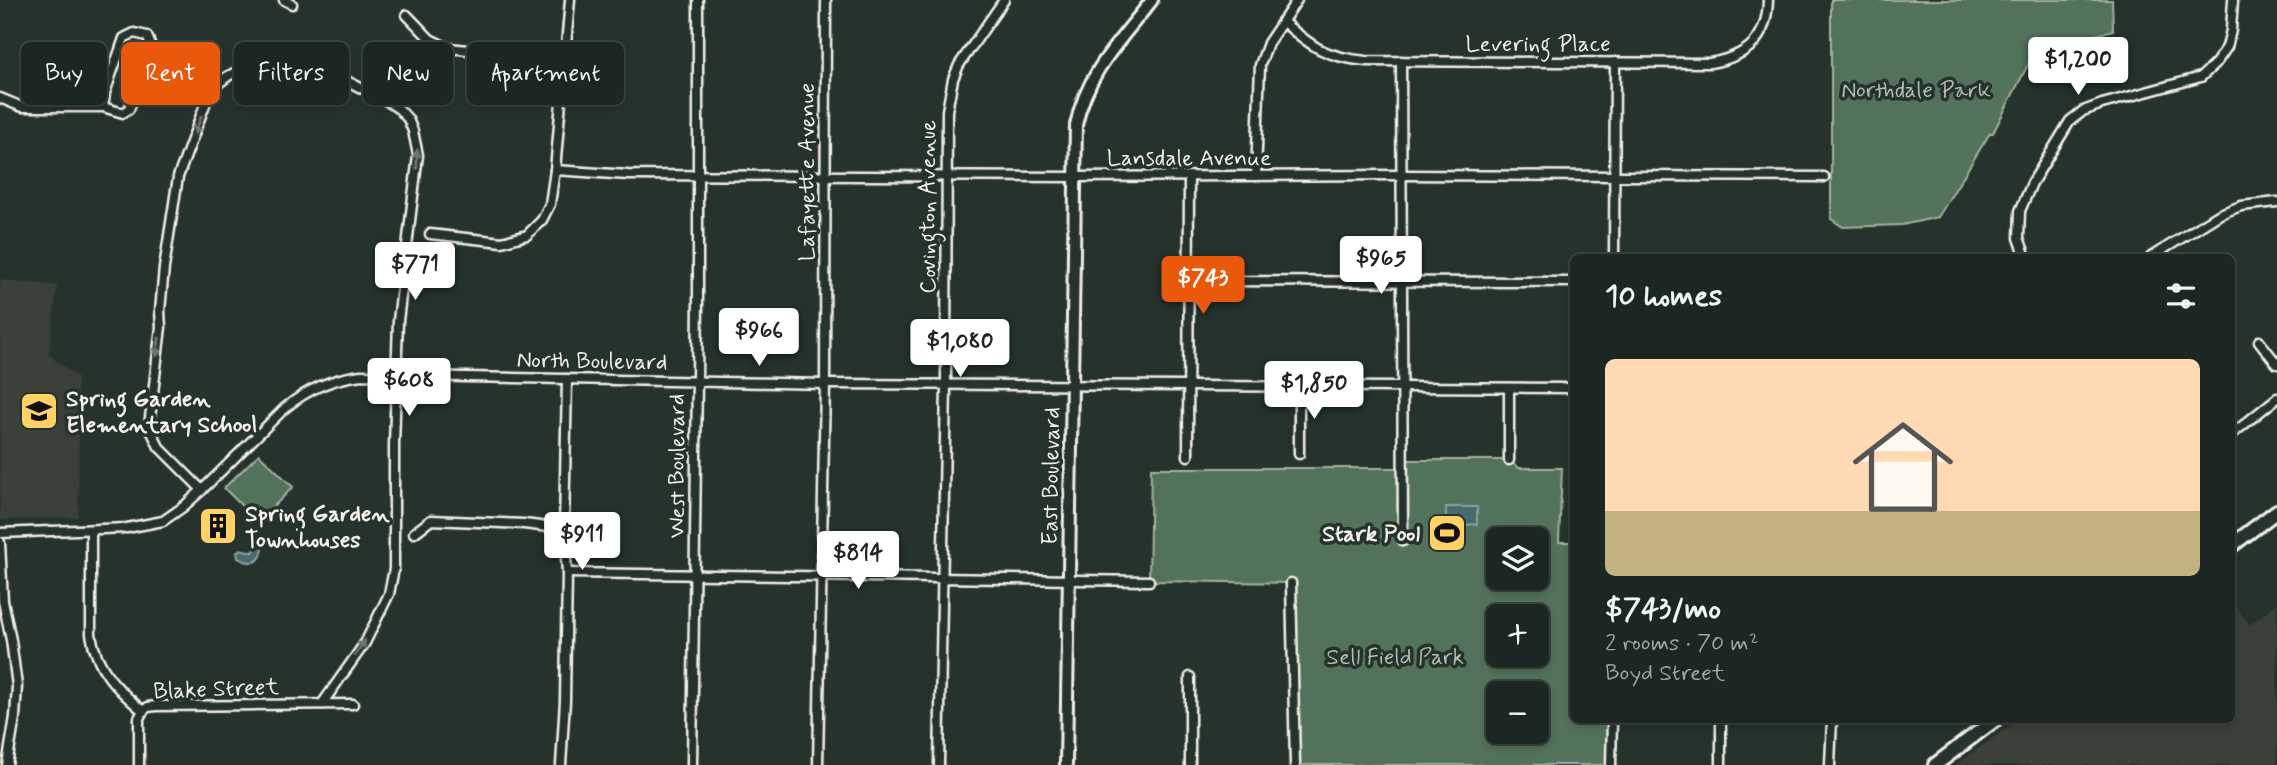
<!DOCTYPE html>
<html lang="en">
<head>
<meta charset="utf-8">
<style>
  :root { --surface:#1c2622; --page:#252e2a; --text:#f1f3f6; --muted:#a0a5a5; --line:#3a4340; --accent:#ea580c }
  body { margin:0; font-family:Mynerve,sans-serif; background:var(--page); color:var(--text); height:100vh; display:flex; flex-direction:column; font-size:26px; white-space:nowrap }
  * { box-sizing:border-box; margin:0 }
  p { font-size:23px; color:var(--muted) }
  .icon { flex:none; width:38px; height:38px; fill:none; stroke:currentColor; stroke-width:2; stroke-linecap:round; stroke-linejoin:round }
  .map { position:relative; flex:1; overflow:hidden }
  .sheet { position:absolute; left:1570px; top:254px; width:665px; height:469px; display:flex; flex-direction:column; background:var(--surface); border-radius:10px; box-shadow:0 4px 10px #0003,0 0 0 2px var(--line) }
  .sheet>* { flex:none }
  .top-card { position:absolute; left:21px; top:42px; width:665px; height:63px; display:flex; gap:14px }
  .tools { position:absolute; left:1486px; top:527px; display:grid; gap:14px }
  .tools a { display:grid; place-items:center; width:63px; height:63px; border-radius:10px; background:var(--surface); box-shadow:0 4px 10px #0003,0 0 0 2px var(--line); font-size:35px }
  .price { position:absolute; translate:-50% -60px; padding:0 16px; border-radius:7px; background:#fff; color:#222; font-size:23px; line-height:46px; filter:drop-shadow(0 2px 4px #0008) }
  .price::after { content:''; position:absolute; left:50%; top:42px; width:21px; height:16px; margin-left:-10px; background:inherit; clip-path:polygon(0 0,100% 0,50% 100%) }
  .price.on { background:var(--accent); color:#fff }
  ul { padding:0; list-style:none }
  li { display:grid; align-content:center; gap:14px; height:371px; padding:0 35px }
  li+li { border-top:2px solid var(--line) }
  li span { display:grid; place-items:center; height:217px; border-radius:10px; color:#555 }
  li>.icon { margin-inline-start:auto }
  span .icon { width:126px; height:126px; fill:#fffc; stroke-width:1 }
  li b { font-size:30px }
  h2 { display:flex; justify-content:space-between; align-items:center; height:84px; padding:0 35px; font-size:30px }
  .chip { padding:0 24px; border-radius:10px; background:var(--surface); box-shadow:0 4px 10px #0003,0 0 0 2px var(--line); font-size:24px; line-height:63px }
  .chip.on { background:var(--accent); color:#fff }
  .map>svg:first-child { display:block }
</style>
</head>
<body>
<div class="map">
<svg width="2277" height="765" viewBox="0 0 2277 765">
  <rect width="100%" height="100%" fill="#26332d"/>
  <filter id="ink" filterUnits="userSpaceOnUse"><feTurbulence type="fractalNoise" baseFrequency=".0143" numOctaves="2"/><feDisplacementMap in="SourceGraphic" scale="14" xChannelSelector="R" yChannelSelector="G"/><feConvolveMatrix kernelMatrix="1 2 1 2 8 2 1 2 1" color-interpolation-filters="sRGB"/></filter>
  <g filter="url(#ink)">
    <g fill="#3b4039">
      <polygon points="0,280 57,286 49,355 77,377 79,444 78,517 0,520"/>
      <polygon points="2231,600 2250,625 2277,603 2277,765 1956,765 2019,719 2231,719"/>
    </g>
    <g fill="#52725b" stroke="#a3b2a2" stroke-width="2" fill-rule="evenodd">
      <polygon points="1831,0 2112,0 2113,30 2034,53 1993,133 1990,133 1938,217 1902,225 1843,227 1831,219"/>
      <polygon points="259,454 293,487 258,522 224,488"/>
      <path d="M1404,460h105l10,8h43l-3,74h14v177h39l-1,46h-316l-4,-182 -142,-2 2,-113h252zM1498,539h38v39h-38zM1498,616h38v38h-38zM1498,693h38v39h-38z"/>
    </g>
    <g fill="#476b6b" stroke="#8ca19d" stroke-width="2">
      <polygon points="1446,507 1477,507 1477,524 1463,525 1463,543 1431,542 1431,524 1446,524"/>
      <path d="M255,540h9c-1,19 -6,28 -26,18l-1,-6 3,-3 13,3 2,-3z"/>
    </g>
    <g fill="none" stroke-linecap="round" stroke-linejoin="round">
      <defs>
        <g id="street">
          <polyline points="284,0 292,4"/>
          <polyline points="407,15 430,39 449,48 564,60"/>
          <path d="M1282,21c30,26 43,36 84,40l344,2c38,-7 57,-23 58,-63"/>
          <polyline points="1401,61 1403,541"/>
          <polyline points="0,98 22,107 103,107 123,113 129,109 152,48 147,36 134,33 124,38 105,93 103,107"/>
          <polyline points="555,170 628,175 1074,177 1402,175 1824,177"/>
          <polyline points="1256,176 1260,65 1268,43 1297,0"/>
          <polyline points="430,234 502,242 527,235 542,220 550,204 555,170 570,0"/>
          <polyline points="1614,257 1615,62"/>
          <polyline points="2026,257 2019,238 2020,211 2032,183 2070,121 2083,111 2102,104 2201,77 2216,63 2227,47 2231,30 2233,0"/>
          <polyline points="2151,257 2220,214 2241,206 2277,202"/>
          <polyline points="1189,281 1573,282"/>
          <polyline points="2259,341 2277,364"/>
          <polyline points="1299,388 1299,454"/>
          <polyline points="1509,388 1509,460"/>
          <polyline points="2231,435 2277,398"/>
          <polyline points="1188,456 1189,176"/>
          <polyline points="202,490 159,447 149,426 161,327 160,311 164,268 178,177 206,102 215,86 228,76 262,59 283,58 300,61 347,81 387,101 399,109 408,119 413,131 418,155 398,321 394,445 394,569 389,594 365,643 322,704"/>
          <path d="M91,530v104c5,35 26,55 52,77"/>
          <path d="M0,533l127,-5 36,-7 20,-14 19,-17 83,-82c23,-19 46,-29 76,-33l464,9 748,4"/>
          <polyline points="414,533 431,520 524,524 564,529"/>
          <polyline points="0,542 3,601 11,640 17,686 15,717 7,765"/>
          <polyline points="567,573 1149,581"/>
          <polyline points="1291,583 1295,765"/>
          <polyline points="143,711 148,707 156,706 353,704"/>
          <polyline points="1721,719 1721,765"/>
          <polyline points="139,765 139,718 143,711"/>
          <polyline points="561,765 565,701 567,573 564,529 567,379"/>
          <polyline points="692,765 698,303 698,0"/>
          <polyline points="818,765 825,384 826,0"/>
          <polyline points="939,765 946,385 947,111 953,79 959,65 1004,0"/>
          <polyline points="1190,765 1190,677"/>
          <polyline points="1611,765 1612,719"/>
          <polyline points="1830,765 1832,719"/>
        </g>
        <path id="secondary" d="M1066,765l10,-640c11,-53 44,-84 76,-125"/>
        <g id="primary">
          <polyline points="2231,546 2277,511"/>
          <polyline points="1935,765 1996,719"/>
        </g>
      </defs>
      <use href="#street" stroke="#f4f1e8" stroke-width="13"/>
      <use href="#secondary" stroke="#f4f1e8" stroke-width="16"/>
      <use href="#primary" stroke="#f4f1e8" stroke-width="18"/>
      <use href="#street" stroke="#26332d" stroke-width="8"/>
      <use href="#secondary" stroke="#26332d" stroke-width="10"/>
      <use href="#primary" stroke="#26332d" stroke-width="12"/>
    </g>
    <defs><path id="oneway-solid" d="M-6-.8H1V-3.2L6.5 0L1 3.2V.8H-6Z" transform="scale(1.75)"/></defs>
    <g fill="#6e766e">
      <use href="#oneway-solid" transform="translate(198 125) rotate(111)"/>
      <use href="#oneway-solid" transform="translate(417 159) rotate(-89)"/>
      <use href="#oneway-solid" transform="translate(158 347) rotate(97)"/>
      <use href="#oneway-solid" transform="translate(360 648) rotate(-57)"/>
    </g>
  </g>
  <defs>
    <symbol id="school-square" viewBox="-11 -11 22 22"><rect x="-9" y="-9" width="18" height="18" rx="4" fill="#ffd166" stroke="#26332d"/><path d="M0-5L7-2L0 1L-7-2ZM-4 1L0 2.5L4 1V4Q0 6-4 4Z" fill="#111"/></symbol>
    <symbol id="building-square" viewBox="-11 -11 22 22"><rect x="-9" y="-9" width="18" height="18" rx="4" fill="#ffd166" stroke="#26332d"/><path d="M-4-6H4V6H1V3H-1V6H-4ZM-2.5-4.3h1.7v1.8h-1.7ZM.8-4.3h1.7v1.8H.8ZM-2.5-1h1.7V.8h-1.7ZM.8-1h1.7V.8H.8Z" fill="#111"/></symbol>
    <symbol id="stadium-square" viewBox="-11 -11 22 22"><rect x="-9" y="-9" width="18" height="18" rx="4" fill="#ffd166" stroke="#26332d"/><path d="M0-5a6.5 5 0 1 0 0 10a6.5 5 0 1 0 0-10ZM-3.5-1.8h7v3.6h-7Z" fill="#111"/></symbol>
  </defs>
  <g fill-rule="evenodd">
    <use href="#school-square" x="17" y="389" width="44" height="44"/>
    <use href="#building-square" x="196" y="504" width="44" height="44"/>
    <use href="#stadium-square" x="1425" y="511" width="44" height="44"/>
  </g>
  <g text-anchor="middle" stroke-width="7" stroke-linejoin="round" paint-order="stroke">
    <g font-size="23" fill="#f4f1e8" stroke="#26332d">
      <text x="1538" y="51">Levering Place</text>
      <text x="1189" y="165">Lansdale Avenue</text>
      <text transform="translate(806 172) rotate(-90)" y="8">Lafayette Avenue</text>
      <text transform="translate(927 207) rotate(-90)" y="8">Covington Avenue</text>
      <text transform="translate(592 360) rotate(1)" y="8">North Boulevard</text>
      <text transform="translate(676 466) rotate(-90)" y="8">West Boulevard</text>
      <text transform="translate(1050 476) rotate(-89)" y="8">East Boulevard</text>
      <text transform="translate(216 688) rotate(-2)" y="8">Blake Street</text>
    </g>
    <g font-size="23" fill="#b3beb0" stroke="#26332d">
      <text x="1916" y="97">Northdale Park</text>
      <text x="1395" y="664">Sell Field Park</text>
    </g>
    <g font-size="23" font-weight="bold" fill="#f4f1e8" stroke="#26332d" text-anchor="start">
      <text x="66" y="406">Spring Garden<tspan x="66" dy="26">Elementary School</tspan></text>
      <text x="245" y="521">Spring Garden<tspan x="245" dy="26">Townhouses</tspan></text>
      <text x="1420" y="541" text-anchor="end">Stark Pool</text>
    </g>
  </g>
</svg>
<div class="tools">
<a><svg class="icon" aria-label="layers" viewBox="0 0 24 24"><path d="M12 4l9 5-9 5-9-5zM3 14l9 5 9-5"/></svg></a>
<a>+</a>
<a>−</a>
</div>
<b class="price" style="left:2078px;top:97px">$1,200</b>
<b class="price" style="left:1381px;top:296px">$965</b>
<b class="price" style="left:415px;top:302px">$771</b>
<b class="price on" style="left:1203px;top:316px">$743</b>
<b class="price" style="left:759px;top:368px">$966</b>
<b class="price" style="left:960px;top:379px">$1,080</b>
<b class="price" style="left:409px;top:418px">$608</b>
<b class="price" style="left:1314px;top:421px">$1,850</b>
<b class="price" style="left:582px;top:572px">$911</b>
<b class="price" style="left:858px;top:591px">$814</b>
<div class="top-card">
<a class="chip">Buy</a>
<a class="chip on">Rent</a>
<a class="chip">Filters</a>
<a class="chip">New</a>
<a class="chip">Apartment</a>
</div>
<section class="sheet">
<h2>10 homes<svg class="icon" aria-label="filters" viewBox="0 0 24 24"><path d="M4 7h16M4 17h16"/><circle cx="9" cy="7" r="2"/><circle cx="15" cy="17" r="2"/></svg></h2>
<ul>
<li><span style="background:linear-gradient(#ffd9b3 70%,#c2b280 0)"><svg class="icon" aria-label="home" viewBox="0 0 24 24"><path d="M3 11l9-7 9 7M6 9v11h12V9"/></svg></span><div><b>$743/mo</b><p>2 rooms · 70 m²</p><p>Boyd Street</p></div></li>
</ul>
</section>
</div>
</body>
</html>
